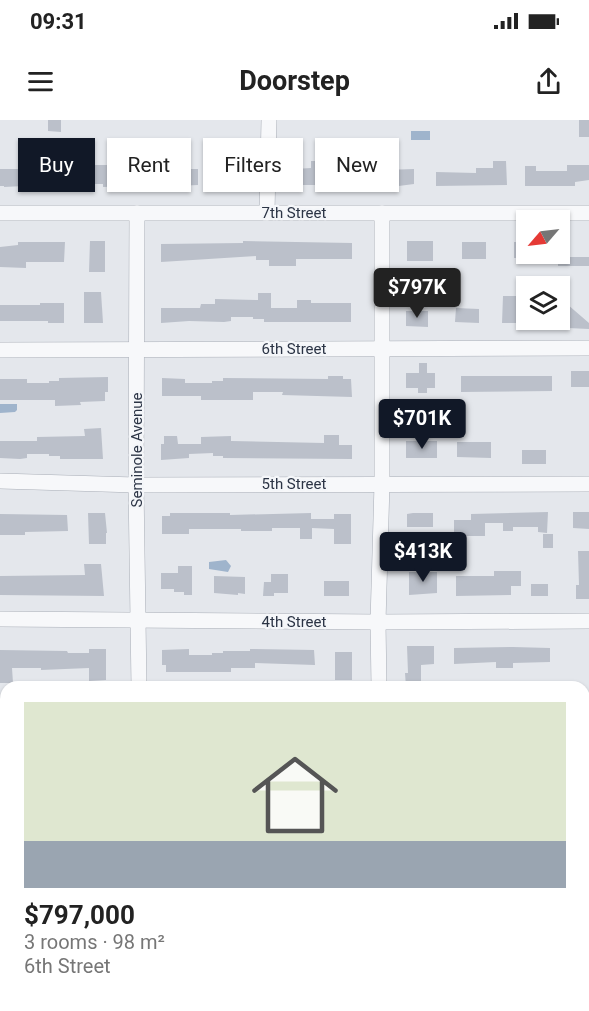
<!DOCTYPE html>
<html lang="en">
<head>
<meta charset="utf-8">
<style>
  :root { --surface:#fff; --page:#f6f6f6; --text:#222; --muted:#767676; --line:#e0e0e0; --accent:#111827 }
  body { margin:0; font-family:Roboto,sans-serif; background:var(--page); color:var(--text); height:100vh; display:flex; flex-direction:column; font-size:22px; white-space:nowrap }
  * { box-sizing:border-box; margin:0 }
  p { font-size:20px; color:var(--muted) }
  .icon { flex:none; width:33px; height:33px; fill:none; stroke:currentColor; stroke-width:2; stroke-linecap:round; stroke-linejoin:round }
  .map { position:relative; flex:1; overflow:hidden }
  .side { position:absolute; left:0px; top:561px; width:590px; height:330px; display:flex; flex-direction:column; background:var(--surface); border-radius:18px 18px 0 0; box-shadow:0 2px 4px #0004 }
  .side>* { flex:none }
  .top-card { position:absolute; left:18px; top:18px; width:554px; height:54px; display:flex; gap:12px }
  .needle { width:39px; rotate:242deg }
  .buttons { position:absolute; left:516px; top:90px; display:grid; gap:12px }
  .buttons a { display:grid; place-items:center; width:54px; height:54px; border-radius:0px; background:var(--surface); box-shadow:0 2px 4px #0004; font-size:30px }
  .price { position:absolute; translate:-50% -51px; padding:0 14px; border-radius:6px; background:var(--accent); color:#fff; font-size:20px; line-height:39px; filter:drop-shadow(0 2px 3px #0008) }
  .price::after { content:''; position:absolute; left:50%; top:36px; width:18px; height:14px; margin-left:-9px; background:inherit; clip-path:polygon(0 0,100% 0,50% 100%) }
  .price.on { background:#222; color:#fff }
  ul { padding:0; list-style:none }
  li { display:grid; align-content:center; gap:12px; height:318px; padding:0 24px }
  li+li { border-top:2px solid var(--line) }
  li span { display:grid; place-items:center; height:186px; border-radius:0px; color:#555 }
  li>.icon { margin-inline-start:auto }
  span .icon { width:108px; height:108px; fill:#fffc; stroke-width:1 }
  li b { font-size:26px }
  .chip { padding:0 21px; border-radius:0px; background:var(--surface); box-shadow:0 2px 4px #0004; font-size:21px; line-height:54px }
  .chip.on { background:var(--accent); color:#fff }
  .status { display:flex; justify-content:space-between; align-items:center; height:42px; padding:0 30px; background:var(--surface); direction:ltr }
  .status svg { height:16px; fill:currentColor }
  header { display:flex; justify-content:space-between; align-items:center; height:78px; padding:0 24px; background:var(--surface); font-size:27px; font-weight:700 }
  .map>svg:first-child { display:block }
</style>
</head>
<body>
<div class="status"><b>09:31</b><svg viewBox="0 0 49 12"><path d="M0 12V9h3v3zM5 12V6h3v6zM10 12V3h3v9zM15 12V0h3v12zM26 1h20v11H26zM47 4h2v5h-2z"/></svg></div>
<header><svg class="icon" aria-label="menu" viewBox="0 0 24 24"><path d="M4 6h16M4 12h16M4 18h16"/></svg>Doorstep<svg class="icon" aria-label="share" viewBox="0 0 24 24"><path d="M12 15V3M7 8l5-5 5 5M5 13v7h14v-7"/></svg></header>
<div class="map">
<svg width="589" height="891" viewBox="0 0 589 891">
  <rect width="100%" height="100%" fill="#e4e7ec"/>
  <g fill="#c9d6c5">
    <polygon points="0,721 6,721 6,885 123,885 123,891 0,891"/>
    <rect x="438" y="885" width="86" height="6"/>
  </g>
  <g fill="#9fb4cc">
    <rect x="411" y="11" width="19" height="9"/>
    <polygon points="0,284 17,284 17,290 15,292 0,293"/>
    <polygon points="226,440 231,446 228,452 209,449 209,442"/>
  </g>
  <g fill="#bbc0ca">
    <polygon points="48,0 61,0 61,12 48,11"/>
    <rect x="579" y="0" width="10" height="17"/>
    <polygon points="311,41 324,41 324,52 414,49 414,64 391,67 391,65 339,67 339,65 294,65 294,49 311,48"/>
    <polygon points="493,41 506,41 507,65 436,66 436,52 476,53 476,48 493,48"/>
    <polygon points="173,42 182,42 182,49 198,49 198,65 132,68 133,66 103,67 103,64 92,64 92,61 68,61 68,64 24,61 24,66 4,67 4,66 0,66 0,49 37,49 37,45 111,45 111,47 139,46 139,53 168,52 167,49 173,49"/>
    <polygon points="567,45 589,45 589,60 575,62 575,66 525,66 525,46 536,46 536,51 567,51"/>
    <polygon points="224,47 240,47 241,64 224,64"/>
    <polygon points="90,121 105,121 105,152 89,152"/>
    <polygon points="243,121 352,123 352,139 296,139 296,146 269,146 269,140 256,140 256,136 161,142 161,124 243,123"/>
    <rect x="407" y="121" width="26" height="20"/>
    <polygon points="18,122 65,122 64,142 26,142 26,148 0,147 0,127 18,125"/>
    <rect x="462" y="122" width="24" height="17"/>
    <rect x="514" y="122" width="12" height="16"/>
    <rect x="558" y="137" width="31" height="9"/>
    <polygon points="84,172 101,172 103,203 84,203"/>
    <polygon points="258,173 271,173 271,188 297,188 297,180 311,180 311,183 351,183 351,202 264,202 264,199 253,199 253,197 231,197 231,201 224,202 189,201 161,203 161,188 200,188 201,184 215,184 215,179 258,180"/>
    <polygon points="503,176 519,176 519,187 526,187 526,203 502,203"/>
    <polygon points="560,178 589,203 589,209 568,208 568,198 560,198"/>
    <polygon points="40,183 64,183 64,203 48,203 48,201 0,201 0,185 40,185"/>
    <polygon points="456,188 479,189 479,203 455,202"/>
    <polygon points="406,191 428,191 428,207 406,206"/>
    <polygon points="419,243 427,243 427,253 435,253 435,268 427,268 427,273 418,273 418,268 406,268 406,253 419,253"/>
    <rect x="571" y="251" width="18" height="16"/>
    <polygon points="328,256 343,256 343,259 351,259 352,277 282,275 283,272 253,272 253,280 201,280 201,276 162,276 162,258 185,259 185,263 212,263 212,261 223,261 223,258 328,259"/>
    <polygon points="461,256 552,256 552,271 461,272"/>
    <polygon points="108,257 108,272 105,272 105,281 80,282 81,285 55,286 55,280 0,280 0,259 27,259 27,263 49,263 49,261 59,261 59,258"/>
    <polygon points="101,308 103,339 60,339 60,336 49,336 49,334 27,334 27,338 20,339 0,338 0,321 37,321 37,317 85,316 84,309"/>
    <polygon points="324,315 339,315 339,325 352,325 352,339 223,338 223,336 213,336 213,333 189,334 189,338 161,340 161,324 164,324 164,316 177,316 178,324 201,324 201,317 231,316 231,321 324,323"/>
    <rect x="406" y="321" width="31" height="17"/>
    <polygon points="457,322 491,322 491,338 457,337"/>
    <rect x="522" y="330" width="24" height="14"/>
    <polygon points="548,392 547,413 538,412 538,407 513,407 513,411 503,411 503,403 485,403 485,416 454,416 454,400 471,400 471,394"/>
    <polygon points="573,392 589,392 589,409 573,408"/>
    <polygon points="88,393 105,393 107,413 106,413 106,424 89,424"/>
    <polygon points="170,393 230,393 230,395 311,393 311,399 334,399 334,394 351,394 351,424 334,424 334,409 312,408 312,419 300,419 300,408 272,408 272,411 241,411 241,409 189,409 189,414 162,414 162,396 170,396"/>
    <polygon points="413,393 433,393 433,407 407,407 407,394"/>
    <polygon points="0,394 67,395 68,411 25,412 25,415 0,415"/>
    <rect x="543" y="414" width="10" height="14"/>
    <polygon points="578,431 589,431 589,479 576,479 576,465 579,465"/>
    <polygon points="84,444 101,444 104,476 0,475 0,456 85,455"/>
    <polygon points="178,446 192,446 192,475 184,475 184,472 174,472 174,469 161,469 161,453 178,453"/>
    <polygon points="494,451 521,451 521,466 511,466 511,475 456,476 456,456 494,456"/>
    <polygon points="409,452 437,452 437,473 409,475"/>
    <polygon points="271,454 288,454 288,473 274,473 274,476 263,476 264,462 271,462"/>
    <polygon points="214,456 245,457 245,474 238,473 238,475 214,473"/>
    <rect x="324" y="461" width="25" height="15"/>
    <rect x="531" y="464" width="17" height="12"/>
    <polygon points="407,526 434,526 434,544 421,545 421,567 406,567 405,553 408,553"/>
    <polygon points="513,527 550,528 550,542 513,543 513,548 496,548 496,542 454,544 454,528"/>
    <polygon points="89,529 106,529 106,560 89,561 89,548 41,550 41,548 12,548 13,563 0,563 0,530 67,531 68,533 89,533"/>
    <polygon points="189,529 189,535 212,535 212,533 223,533 223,531 250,531 250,529 314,530 315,545 255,543 255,548 231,548 231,552 166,552 166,545 162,545 162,530"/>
    <rect x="335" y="532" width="17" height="28"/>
  </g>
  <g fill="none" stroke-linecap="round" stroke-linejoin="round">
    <defs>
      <g id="minor">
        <polyline points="0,93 589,93"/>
        <polyline points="137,93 136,365 139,567"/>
        <polyline points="267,93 269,0"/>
        <polyline points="0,230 589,228"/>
        <polyline points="0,361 136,365 589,364"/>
        <polyline points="0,499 378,502 589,501"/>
        <polyline points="379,567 378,502 382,364 382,93"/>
        <polyline points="0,637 6,637"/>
        <polyline points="584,637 589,637"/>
        <polyline points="584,772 589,772"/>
        <polyline points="135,885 135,891"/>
        <polyline points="380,885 380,891"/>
      </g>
    </defs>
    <use href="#minor" stroke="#a9aeb7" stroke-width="16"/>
    <use href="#minor" stroke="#f7f8fa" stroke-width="15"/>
  </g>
  <g text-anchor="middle" stroke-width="4.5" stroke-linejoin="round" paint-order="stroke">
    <g font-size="15" fill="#2b3445" stroke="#f4f6f9">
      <text x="294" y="98">7th Street</text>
      <text x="294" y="234">6th Street</text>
      <text transform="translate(137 330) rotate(-90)" y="5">Seminole Avenue</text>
      <text x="294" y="369">5th Street</text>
      <text x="294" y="507">4th Street</text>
    </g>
  </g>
</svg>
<div class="buttons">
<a><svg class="needle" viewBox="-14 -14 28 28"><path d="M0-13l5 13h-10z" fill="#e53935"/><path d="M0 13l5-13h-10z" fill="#767676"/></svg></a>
<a><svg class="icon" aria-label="layers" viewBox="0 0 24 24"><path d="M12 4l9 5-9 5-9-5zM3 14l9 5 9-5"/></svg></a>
</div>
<b class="price on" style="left:417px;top:199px">$797K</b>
<b class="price" style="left:422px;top:330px">$701K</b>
<b class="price" style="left:423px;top:463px">$413K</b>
<div class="top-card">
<a class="chip on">Buy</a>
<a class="chip">Rent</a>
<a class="chip">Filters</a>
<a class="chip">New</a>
</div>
<section class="side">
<ul>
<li><span style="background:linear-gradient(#dfe7d0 75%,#9aa5b1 0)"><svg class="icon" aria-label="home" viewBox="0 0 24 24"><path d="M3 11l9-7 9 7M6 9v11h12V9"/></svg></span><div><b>$797,000</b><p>3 rooms · 98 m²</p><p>6th Street</p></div></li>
</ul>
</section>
</div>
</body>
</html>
